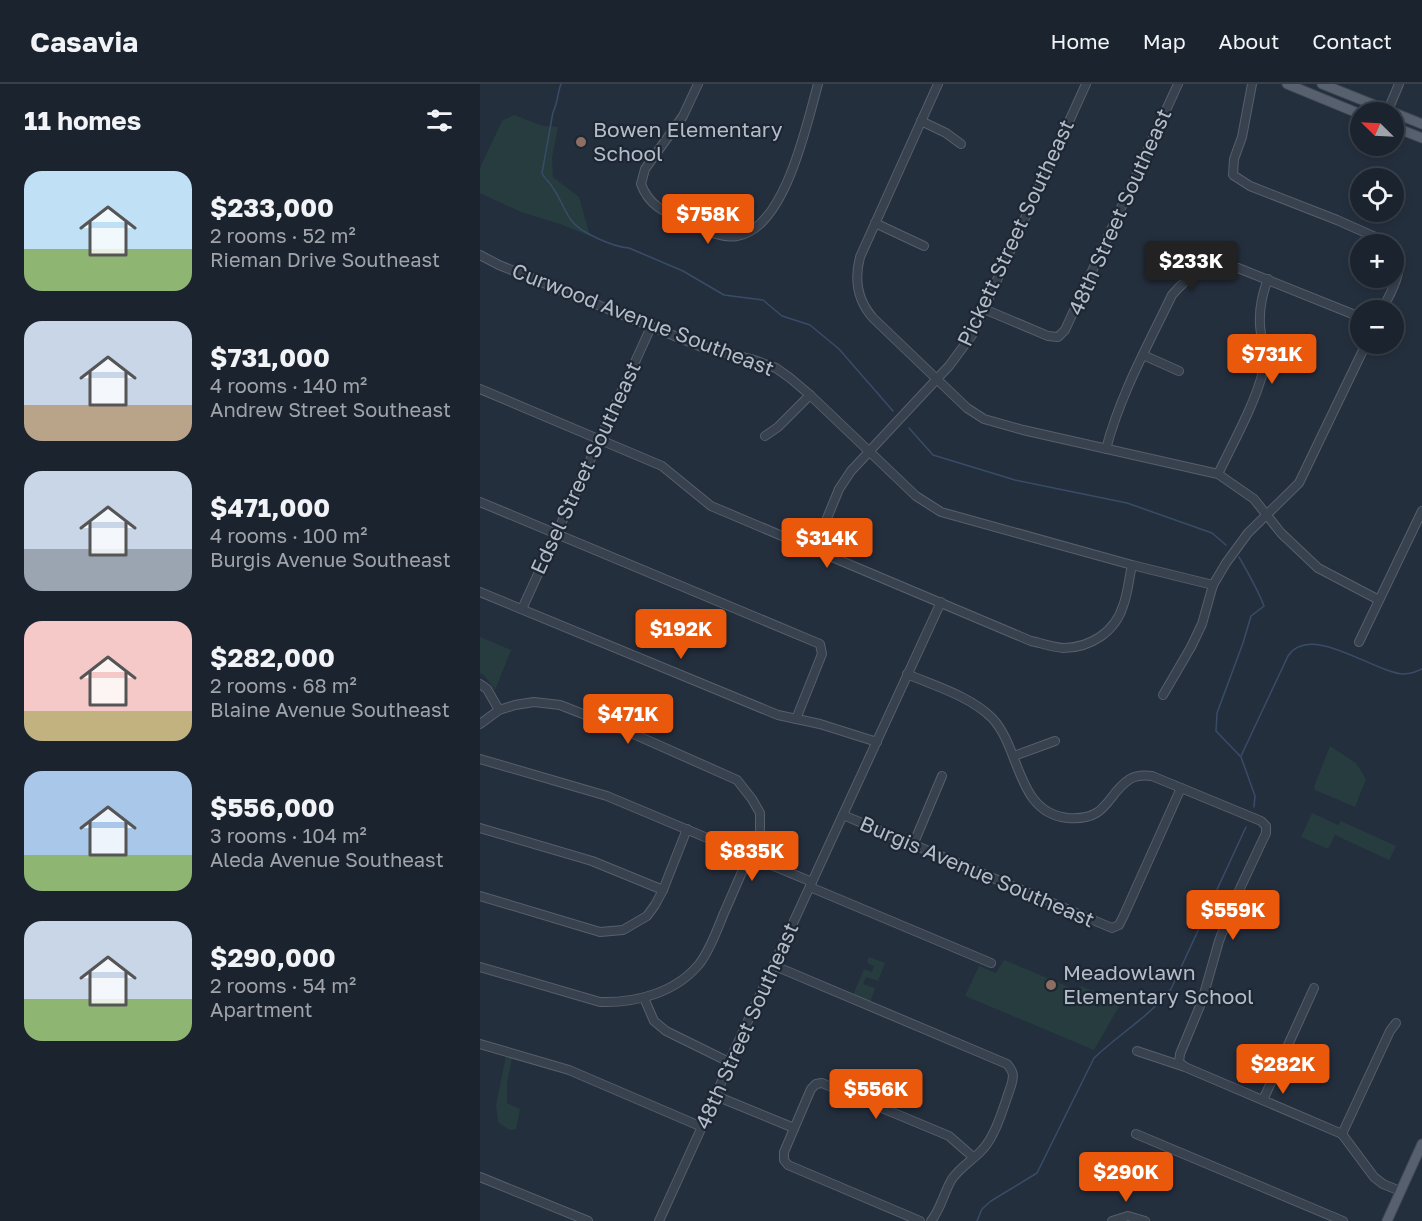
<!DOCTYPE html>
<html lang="en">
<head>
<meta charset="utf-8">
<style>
  :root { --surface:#1b232e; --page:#242b36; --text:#f1f3f6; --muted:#a0a4aa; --line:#39404a; --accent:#ea580c }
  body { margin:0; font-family:"Golos Text",sans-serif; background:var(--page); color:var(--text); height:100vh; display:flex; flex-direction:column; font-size:22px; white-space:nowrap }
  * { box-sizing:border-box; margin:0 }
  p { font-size:20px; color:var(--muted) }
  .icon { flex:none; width:33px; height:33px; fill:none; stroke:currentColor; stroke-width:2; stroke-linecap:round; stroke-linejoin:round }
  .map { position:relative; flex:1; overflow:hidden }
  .sheet { display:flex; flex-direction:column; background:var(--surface); width:480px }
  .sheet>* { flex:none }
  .needle { width:39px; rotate:294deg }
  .fabs { position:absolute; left:870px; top:18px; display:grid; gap:12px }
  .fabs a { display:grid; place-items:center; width:54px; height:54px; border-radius:50%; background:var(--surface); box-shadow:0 3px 9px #0003,0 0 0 2px var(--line); font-size:30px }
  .price { position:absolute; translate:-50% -51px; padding:0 14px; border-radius:6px; background:var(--accent); color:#fff; font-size:20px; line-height:39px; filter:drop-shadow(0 2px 3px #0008) }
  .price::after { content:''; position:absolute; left:50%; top:36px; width:18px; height:14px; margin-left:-9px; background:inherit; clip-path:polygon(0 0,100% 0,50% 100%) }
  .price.selected { background:#222; color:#fff }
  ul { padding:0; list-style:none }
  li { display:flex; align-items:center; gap:18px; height:150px; padding:0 24px }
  li span { display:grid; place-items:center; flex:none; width:168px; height:120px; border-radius:18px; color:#555 }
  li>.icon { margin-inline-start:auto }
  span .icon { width:72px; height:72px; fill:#fffc; stroke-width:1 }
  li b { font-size:26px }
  h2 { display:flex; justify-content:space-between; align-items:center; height:72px; padding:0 24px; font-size:26px }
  header { display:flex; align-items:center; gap:36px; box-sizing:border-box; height:84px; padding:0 30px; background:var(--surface); border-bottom:2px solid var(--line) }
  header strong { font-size:28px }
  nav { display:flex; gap:33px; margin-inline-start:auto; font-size:21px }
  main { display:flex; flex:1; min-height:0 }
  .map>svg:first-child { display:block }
</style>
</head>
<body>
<header>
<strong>Casavia</strong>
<nav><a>Home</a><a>Map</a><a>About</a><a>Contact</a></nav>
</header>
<main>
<section class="sheet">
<h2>11 homes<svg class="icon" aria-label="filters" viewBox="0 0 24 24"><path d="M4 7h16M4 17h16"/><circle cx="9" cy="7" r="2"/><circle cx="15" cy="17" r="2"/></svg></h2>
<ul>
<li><span style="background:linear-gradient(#bfe0f5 65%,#8fb573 0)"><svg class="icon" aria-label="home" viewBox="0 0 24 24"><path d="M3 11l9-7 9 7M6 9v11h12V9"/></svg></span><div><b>$233,000</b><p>2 rooms · 52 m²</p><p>Rieman Drive Southeast</p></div></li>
<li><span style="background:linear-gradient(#c9d6e8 70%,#b9a48a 0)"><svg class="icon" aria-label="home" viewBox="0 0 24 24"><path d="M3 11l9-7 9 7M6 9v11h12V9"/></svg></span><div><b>$731,000</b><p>4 rooms · 140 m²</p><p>Andrew Street Southeast</p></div></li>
<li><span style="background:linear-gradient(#c9d6e8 65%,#9aa5b1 0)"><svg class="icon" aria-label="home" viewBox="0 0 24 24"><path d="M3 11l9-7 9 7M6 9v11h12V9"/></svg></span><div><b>$471,000</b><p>4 rooms · 100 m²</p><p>Burgis Avenue Southeast</p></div></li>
<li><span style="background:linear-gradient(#f6c9c9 75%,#c2b280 0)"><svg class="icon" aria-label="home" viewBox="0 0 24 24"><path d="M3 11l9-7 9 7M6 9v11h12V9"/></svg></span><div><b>$282,000</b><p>2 rooms · 68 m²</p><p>Blaine Avenue Southeast</p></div></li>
<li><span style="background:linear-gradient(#a9c7e8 70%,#8fb573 0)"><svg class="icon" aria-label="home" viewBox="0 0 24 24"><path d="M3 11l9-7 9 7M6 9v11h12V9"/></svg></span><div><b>$556,000</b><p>3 rooms · 104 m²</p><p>Aleda Avenue Southeast</p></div></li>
<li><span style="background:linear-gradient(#c9d6e8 65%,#8fb573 0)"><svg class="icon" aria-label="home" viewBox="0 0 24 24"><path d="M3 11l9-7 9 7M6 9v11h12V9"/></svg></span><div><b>$290,000</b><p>2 rooms · 54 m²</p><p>Apartment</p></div></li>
</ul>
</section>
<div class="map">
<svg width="942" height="1137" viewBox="0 0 942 1137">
  <rect width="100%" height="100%" fill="#242f3e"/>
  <g fill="#263c3f">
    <polygon points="34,31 63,42 78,43 72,74 73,93 99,113 110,152 80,140 41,128 0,109 0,84 22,37"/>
    <polygon points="0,553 31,566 15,606 4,591 0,589"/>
    <polygon points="850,662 876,679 886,695 875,723 835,706 834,703"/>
    <polygon points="832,729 858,741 861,737 916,762 909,776 855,751 848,765 821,753"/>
    <polygon points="389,873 405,879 398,897 386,893 383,900 395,904 390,919 373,911 384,885 392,888 394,882 387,879"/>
    <polygon points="524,876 596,906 601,902 641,919 614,966 485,912 499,882 516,889"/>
    <polygon points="26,972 32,974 27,999 27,1019 40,1025 36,1045 29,1046 18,1038 16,1021"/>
  </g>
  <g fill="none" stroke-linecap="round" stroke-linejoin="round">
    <g stroke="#394c67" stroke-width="1.5">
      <path d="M81,0c-4,10 -3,19 -8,28l-11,61c3,7 8,9 11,15 7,10 11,22 18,32 9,13 43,27 58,28l54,23 41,24 39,5 19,16 28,9 29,24 54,62"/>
      <polyline points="429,344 453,371 535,396 647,419 732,449 746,461"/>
      <path d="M759,473c9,16 19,33 25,49l-13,10 -8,27 -26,70 -1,18 25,26 14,39 -1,11"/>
      <path d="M761,672l47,-100c23,-34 86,17 116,18 7,0 12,-2 18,-5"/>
      <path d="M497,1137l5,-12 9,-8 46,-28 57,-115c25,-24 55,-41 77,-69l75,-162"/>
    </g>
    <defs>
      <g id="minor">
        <path d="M218,0l-15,32 -38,53 -4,15c9,25 29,30 52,40 13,6 29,15 44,12 48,-7 70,-113 81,-152"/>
        <path d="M458,0l-78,173c-6,23 -3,43 13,61l94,90 17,11 39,11 195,44 36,25 27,34 37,35 61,32"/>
        <polyline points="772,0 762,53 754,75 753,91 770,102 857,136 911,160"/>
        <polyline points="908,26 919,0"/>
        <polyline points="441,37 466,49 481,60"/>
        <polyline points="395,139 444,162"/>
        <polyline points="0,171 19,181 222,263 271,275 296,284 310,294 330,311 436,412 461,428 652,481 733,501"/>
        <polyline points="504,225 568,252 578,253 585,246 698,0"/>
        <path d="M902,226c9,-18 25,-43 12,-62"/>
        <polyline points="663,271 699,287"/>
        <path d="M0,305l182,77 49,40 320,135c10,2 21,6 32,7 27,0 52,-16 60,-42 5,-13 6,-28 9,-41"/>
        <polyline points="285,352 298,343 330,311"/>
        <path d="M626,365c14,-54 42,-104 66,-154 20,-24 36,-29 66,-27l122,49"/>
        <path d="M738,390c14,-29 38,-72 45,-103 4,-16 -2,-30 -3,-46 -1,-17 2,-31 8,-46"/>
        <polyline points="0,418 340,560 342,570 316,635"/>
        <polyline points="334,466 359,405 371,387 469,282 492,251 606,0"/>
        <polyline points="0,508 298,631 340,640 397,658"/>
        <polyline points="42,525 171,243"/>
        <polyline points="879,558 942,427"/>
        <path d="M427,590c28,12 63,22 85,44 29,30 24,95 76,100 41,3 38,-24 62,-39 7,-4 15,-4 22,-3l109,45 5,5v7l-30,64 -17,44 -17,60 -22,53 -1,8 6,5"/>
        <polyline points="0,600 7,605 19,626"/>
        <polyline points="683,611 711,563 722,540 733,501 746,479 768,449 819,399 886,260"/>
        <path d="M0,640l19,-14 16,-5 19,-3 26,3 69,27 108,48 15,19 8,14v20c-13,26 -24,53 -36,80 -7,17 -13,35 -24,50 -24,30 -64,40 -100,39l-120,-35"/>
        <polyline points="534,672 575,657"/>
        <polyline points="0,675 127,712 332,798"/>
        <polyline points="363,731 632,844 639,841 644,831 701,704"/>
        <polyline points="0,744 112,777 183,806"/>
        <polyline points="433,761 462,692"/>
        <polyline points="330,803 511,879"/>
        <polyline points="0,812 120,848 143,846 167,832 175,821 183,806 207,745"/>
        <path d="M295,882l232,98c7,8 7,12 4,22 -7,19 -15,50 -29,64 -9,10 -22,17 -30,29 -8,13 -11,30 -21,42"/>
        <polyline points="164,914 174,937 186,947 249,978"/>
        <polyline points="0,960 89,986 222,1043"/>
        <polyline points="657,967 705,983 862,1050 894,1093 903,1100 920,1107"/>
        <polyline points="236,1012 314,1044"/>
        <polyline points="783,1016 834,904"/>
        <polyline points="656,1050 863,1137"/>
        <polyline points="862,1050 910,947 916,939"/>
        <polyline points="0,1093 108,1137"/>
        <polyline points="179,1137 236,1012 249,978 461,518"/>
        <polyline points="440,1137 308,1081 304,1076 304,1068 331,1005 336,1000 342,999 469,1052 493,1073"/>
        <polyline points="632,1137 648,1132 665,1137"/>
      </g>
      <g id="major">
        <polyline points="807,0 880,30"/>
        <polyline points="842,0 942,40"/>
        <polyline points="914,43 942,54"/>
        <polyline points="907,1137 942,1060"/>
      </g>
    </defs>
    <use href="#minor" stroke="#565f6c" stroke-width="10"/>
    <use href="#major" stroke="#414a57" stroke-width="11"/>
    <use href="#minor" stroke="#38414e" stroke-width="8"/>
    <use href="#major" stroke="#56606e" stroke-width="9"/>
  </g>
  <g fill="#8d6e63" stroke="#1d2633" stroke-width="2">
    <circle cx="101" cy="58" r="6"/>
    <circle cx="571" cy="901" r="6"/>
  </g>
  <g text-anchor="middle" stroke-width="4.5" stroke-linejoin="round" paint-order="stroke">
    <g font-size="21" fill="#b4bcc9" stroke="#1d2633" text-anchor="start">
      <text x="113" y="53">Bowen Elementary<tspan x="113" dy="24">School</tspan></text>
      <text x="583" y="896">Meadowlawn<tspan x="583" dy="24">Elementary School</tspan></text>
    </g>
    <g font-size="21" fill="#b4bcc9" stroke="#1d2633">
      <text transform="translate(640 128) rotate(-66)" y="7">48th Street Southeast</text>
      <text transform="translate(536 149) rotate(-65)" y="7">Pickett Street Southeast</text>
      <text transform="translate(163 236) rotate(21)" y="7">Curwood Avenue Southeast</text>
      <text transform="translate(106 384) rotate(-65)" y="7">Edsel Street Southeast</text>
      <text transform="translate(497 788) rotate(23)" y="7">Burgis Avenue Southeast</text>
      <text transform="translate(267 942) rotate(-66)" y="7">48th Street Southeast</text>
    </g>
  </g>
</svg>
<div class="fabs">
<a><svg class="needle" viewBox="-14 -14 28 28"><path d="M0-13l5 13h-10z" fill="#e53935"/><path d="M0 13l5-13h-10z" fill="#a0a4aa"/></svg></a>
<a><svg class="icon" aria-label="locate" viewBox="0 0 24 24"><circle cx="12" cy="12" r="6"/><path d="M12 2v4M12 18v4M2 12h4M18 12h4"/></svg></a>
<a>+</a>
<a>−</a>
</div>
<b class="price" style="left:228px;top:161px">$758K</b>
<b class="price selected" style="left:711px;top:208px">$233K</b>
<b class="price" style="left:792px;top:301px">$731K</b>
<b class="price" style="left:347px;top:485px">$314K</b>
<b class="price" style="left:201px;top:576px">$192K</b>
<b class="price" style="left:148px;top:661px">$471K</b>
<b class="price" style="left:272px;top:798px">$835K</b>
<b class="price" style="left:753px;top:857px">$559K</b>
<b class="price" style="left:803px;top:1011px">$282K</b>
<b class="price" style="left:396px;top:1036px">$556K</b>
<b class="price" style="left:646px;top:1119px">$290K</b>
</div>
</main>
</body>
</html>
